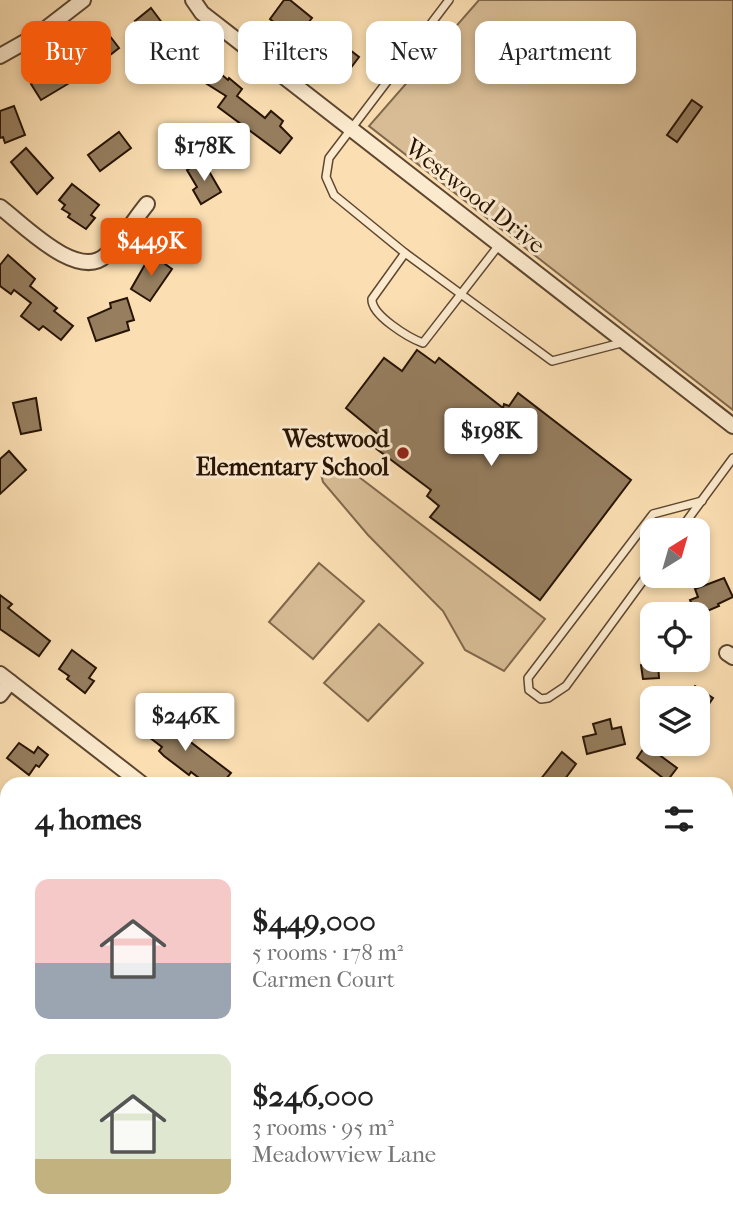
<!DOCTYPE html>
<html lang="en">
<head>
<meta charset="utf-8">
<style>
  :root { --surface:#fff; --page:#f6f6f6; --text:#222; --muted:#767676; --accent:#ea580c }
  body { margin:0; font-family:"IM FELL French Canon",serif; background:var(--page); color:var(--text); height:100vh; display:flex; flex-direction:column; font-size:26px; white-space:nowrap }
  * { box-sizing:border-box; margin:0 }
  p { font-size:23px; color:var(--muted) }
  .icon { flex:none; width:38px; height:38px; fill:none; stroke:currentColor; stroke-width:2; stroke-linecap:round; stroke-linejoin:round }
  .map { position:relative; flex:1; overflow:hidden }
  .panel { position:absolute; left:0px; top:777px; width:733px; height:450px; display:flex; flex-direction:column; background:var(--surface); border-radius:21px 21px 0 0; box-shadow:0 4px 10px #0003 }
  .panel>* { flex:none }
  .guide { position:absolute; left:21px; top:21px; width:691px; height:63px; display:flex; gap:14px }
  .needle { width:46px; rotate:37deg }
  .controls { position:absolute; left:640px; top:518px; display:grid; gap:14px }
  .controls a { display:grid; place-items:center; width:70px; height:70px; border-radius:14px; background:var(--surface); box-shadow:0 4px 10px #0003; font-size:35px }
  .price { position:absolute; translate:-50% -60px; padding:0 16px; border-radius:7px; background:#fff; color:#222; font-size:23px; line-height:46px; filter:drop-shadow(0 2px 4px #0008) }
  .price::after { content:''; position:absolute; left:50%; top:42px; width:21px; height:16px; margin-left:-10px; background:inherit; clip-path:polygon(0 0,100% 0,50% 100%) }
  .price.current { background:var(--accent); color:#fff }
  ul { padding:0; list-style:none }
  li { display:flex; align-items:center; gap:21px; height:175px; padding:0 35px }
  li span { display:grid; place-items:center; flex:none; width:196px; height:140px; border-radius:14px; color:#555 }
  li>.icon { margin-inline-start:auto }
  span .icon { width:84px; height:84px; fill:#fffc; stroke-width:1 }
  li b { font-size:30px }
  h2 { display:flex; justify-content:space-between; align-items:center; height:84px; padding:0 35px; font-size:30px }
  .tag { padding:0 24px; border-radius:14px; background:var(--surface); box-shadow:0 4px 10px #0003; font-size:24px; line-height:63px }
  .tag.current { background:var(--accent); color:#fff }
  .map>svg:first-child { display:block }
</style>
</head>
<body>
<div class="map">
<svg width="733" height="1226" viewBox="0 0 733 1226">
  <rect width="100%" height="100%" fill="#fbdfb3"/>
  <filter id="stains"><feTurbulence type="fractalNoise" baseFrequency=".00286" numOctaves="4"/><feColorMatrix values="0 0 0 0 .2 0 0 0 0 .09 0 0 0 0 .02 0 0 0 .5 -.17"/></filter>
  <radialGradient id="worn" r=".72"><stop offset=".6" stop-color="#630" stop-opacity="0"/><stop offset="1" stop-color="#630" stop-opacity=".3"/></radialGradient>
  <g fill="#d7bc95" stroke="#80684c" stroke-width="2">
    <polygon points="479,0 733,0 733,410 369,126"/>
    <polygon points="342,464 545,619 504,671 465,650 443,611 368,535 323,482 321,474"/>
    <polygon points="319,563 364,601 313,659 269,622"/>
    <polygon points="379,624 423,663 368,721 324,683"/>
  </g>
  <g fill="#967e5f" stroke="#281404" stroke-width="2">
    <polygon points="284,0 290,0 312,18 300,33 286,25 282,29 270,19"/>
    <polygon points="151,8 184,52 188,47 228,80 229,78 242,89 237,96 265,118 271,111 283,121 280,126 292,138 280,153 218,107 226,96 188,72 191,69 167,51 162,55 135,21"/>
    <polygon points="106,31 119,48 91,70 41,100 31,84 66,62 68,64"/>
    <polygon points="328,33 359,57 344,77 321,61 323,52 316,48"/>
    <polygon points="692,100 702,107 677,142 667,135"/>
    <polygon points="14,106 25,135 5,143 3,137 0,138 0,111"/>
    <polygon points="119,132 131,148 100,171 88,155"/>
    <polygon points="26,148 53,178 37,194 11,162"/>
    <polygon points="203,161 221,192 201,204 193,190 197,187 187,170"/>
    <polygon points="72,184 99,205 91,215 95,218 86,229 68,217 70,214 62,209 65,205 59,200"/>
    <polygon points="151,254 172,269 150,301 131,289"/>
    <polygon points="8,255 35,279 30,286 57,308 54,311 73,326 61,340 43,326 39,330 21,316 31,303 14,290 11,294 0,286 0,265"/>
    <polygon points="127,298 134,320 127,322 129,330 96,341 88,318 111,308 110,303"/>
    <polygon points="417,350 435,363 439,358 503,408 504,404 509,406 518,393 631,480 540,600 430,517 439,506 427,496 431,490 374,447 381,437 346,408 384,358 402,371"/>
    <polygon points="36,398 41,430 21,434 13,403"/>
    <polygon points="9,451 26,470 0,494 0,459"/>
    <polygon points="724,578 733,597 718,604 719,606 698,615 696,614 690,600 698,597 695,589"/>
    <polygon points="0,595 12,604 8,608 50,641 39,656 0,629"/>
    <polygon points="72,650 96,668 89,678 94,681 85,693 67,679 69,676 59,669"/>
    <polygon points="658,663 659,678 643,679 641,665"/>
    <polygon points="695,686 713,698 698,720 698,698 686,698"/>
    <polygon points="154,714 231,773 222,784 207,784 191,772 189,775 164,756 159,751 162,747 141,731"/>
    <polygon points="610,719 612,729 621,727 625,744 587,754 583,737 596,734 593,724"/>
    <polygon points="19,743 34,753 38,747 48,755 39,767 36,765 29,775 7,758"/>
    <polygon points="646,745 677,768 667,781 637,758"/>
    <polygon points="562,752 576,764 565,779 570,784 545,784 540,780"/>
  </g>
  <g fill="none" stroke-linecap="round" stroke-linejoin="round">
    <defs>
      <g id="lane">
        <polyline points="449,0 329,158 326,177 334,195 405,253 552,361 625,342"/>
        <path d="M405,253l-33,46c-1,16 37,39 51,44l76,-98"/>
        <polyline points="680,530 733,458"/>
        <polyline points="653,567 566,686 548,698 541,699 529,690 528,678 653,514 702,501"/>
      </g>
      <g id="street">
        <polyline points="193,0 202,13 733,426"/>
        <polyline points="0,56 39,34 83,0"/>
        <path d="M0,207c23,17 78,75 106,48 15,-14 28,-35 41,-51"/>
        <polyline points="727,653 733,657"/>
        <polyline points="0,674 142,784"/>
        <polyline points="0,695 10,682"/>
        <polyline points="726,882 733,887"/>
        <polyline points="0,898 7,903"/>
        <polyline points="0,1123 7,1128"/>
        <polyline points="124,1220 132,1226"/>
        <polyline points="351,1220 353,1226"/>
        <polyline points="533,1220 534,1226"/>
        <polyline points="720,1226 733,1217"/>
      </g>
    </defs>
    <use href="#lane" stroke="#5d4730" stroke-width="10"/>
    <use href="#street" stroke="#5d4730" stroke-width="18"/>
    <use href="#lane" stroke="#fceace" stroke-width="7"/>
    <use href="#street" stroke="#fceace" stroke-width="14"/>
  </g>
  <circle fill="#8f2418" stroke="#fceace" stroke-width="2.5" cx="403" cy="453" r="7"/>
  <g text-anchor="middle" stroke-width="6" stroke-linejoin="round" paint-order="stroke">
    <g font-size="24" fill="#281404" stroke="#fceace">
      <text transform="translate(475 196) rotate(38)" y="8">Westwood Drive</text>
    </g>
    <g font-size="24" font-weight="bold" fill="#281404" stroke="#fceace" text-anchor="end">
      <text x="389" y="447">Westwood<tspan x="389" dy="28">Elementary School</tspan></text>
    </g>
  </g>
  <rect width="100%" height="100%" filter="url(#stains)"/>
  <rect width="100%" height="100%" fill="url(#worn)"/>
</svg>
<div class="controls">
<a><svg class="needle" viewBox="-14 -14 28 28"><path d="M0-13l5 13h-10z" fill="#e53935"/><path d="M0 13l5-13h-10z" fill="#767676"/></svg></a>
<a><svg class="icon" aria-label="locate" viewBox="0 0 24 24"><circle cx="12" cy="12" r="6"/><path d="M12 2v4M12 18v4M2 12h4M18 12h4"/></svg></a>
<a><svg class="icon" aria-label="layers" viewBox="0 0 24 24"><path d="M12 4l9 5-9 5-9-5zM3 14l9 5 9-5"/></svg></a>
</div>
<b class="price" style="left:204px;top:183px">$178K</b>
<b class="price current" style="left:151px;top:278px">$449K</b>
<b class="price" style="left:491px;top:468px">$198K</b>
<b class="price" style="left:185px;top:753px">$246K</b>
<div class="guide">
<a class="tag current">Buy</a>
<a class="tag">Rent</a>
<a class="tag">Filters</a>
<a class="tag">New</a>
<a class="tag">Apartment</a>
</div>
<section class="panel">
<h2>4 homes<svg class="icon" aria-label="filters" viewBox="0 0 24 24"><path d="M4 7h16M4 17h16"/><circle cx="9" cy="7" r="2"/><circle cx="15" cy="17" r="2"/></svg></h2>
<ul>
<li><span style="background:linear-gradient(#f6c9c9 60%,#9aa5b1 0)"><svg class="icon" aria-label="home" viewBox="0 0 24 24"><path d="M3 11l9-7 9 7M6 9v11h12V9"/></svg></span><div><b>$449,000</b><p>5 rooms · 178 m²</p><p>Carmen Court</p></div></li>
<li><span style="background:linear-gradient(#dfe7d0 75%,#c2b280 0)"><svg class="icon" aria-label="home" viewBox="0 0 24 24"><path d="M3 11l9-7 9 7M6 9v11h12V9"/></svg></span><div><b>$246,000</b><p>3 rooms · 95 m²</p><p>Meadowview Lane</p></div></li>
</ul>
</section>
</div>
</body>
</html>
